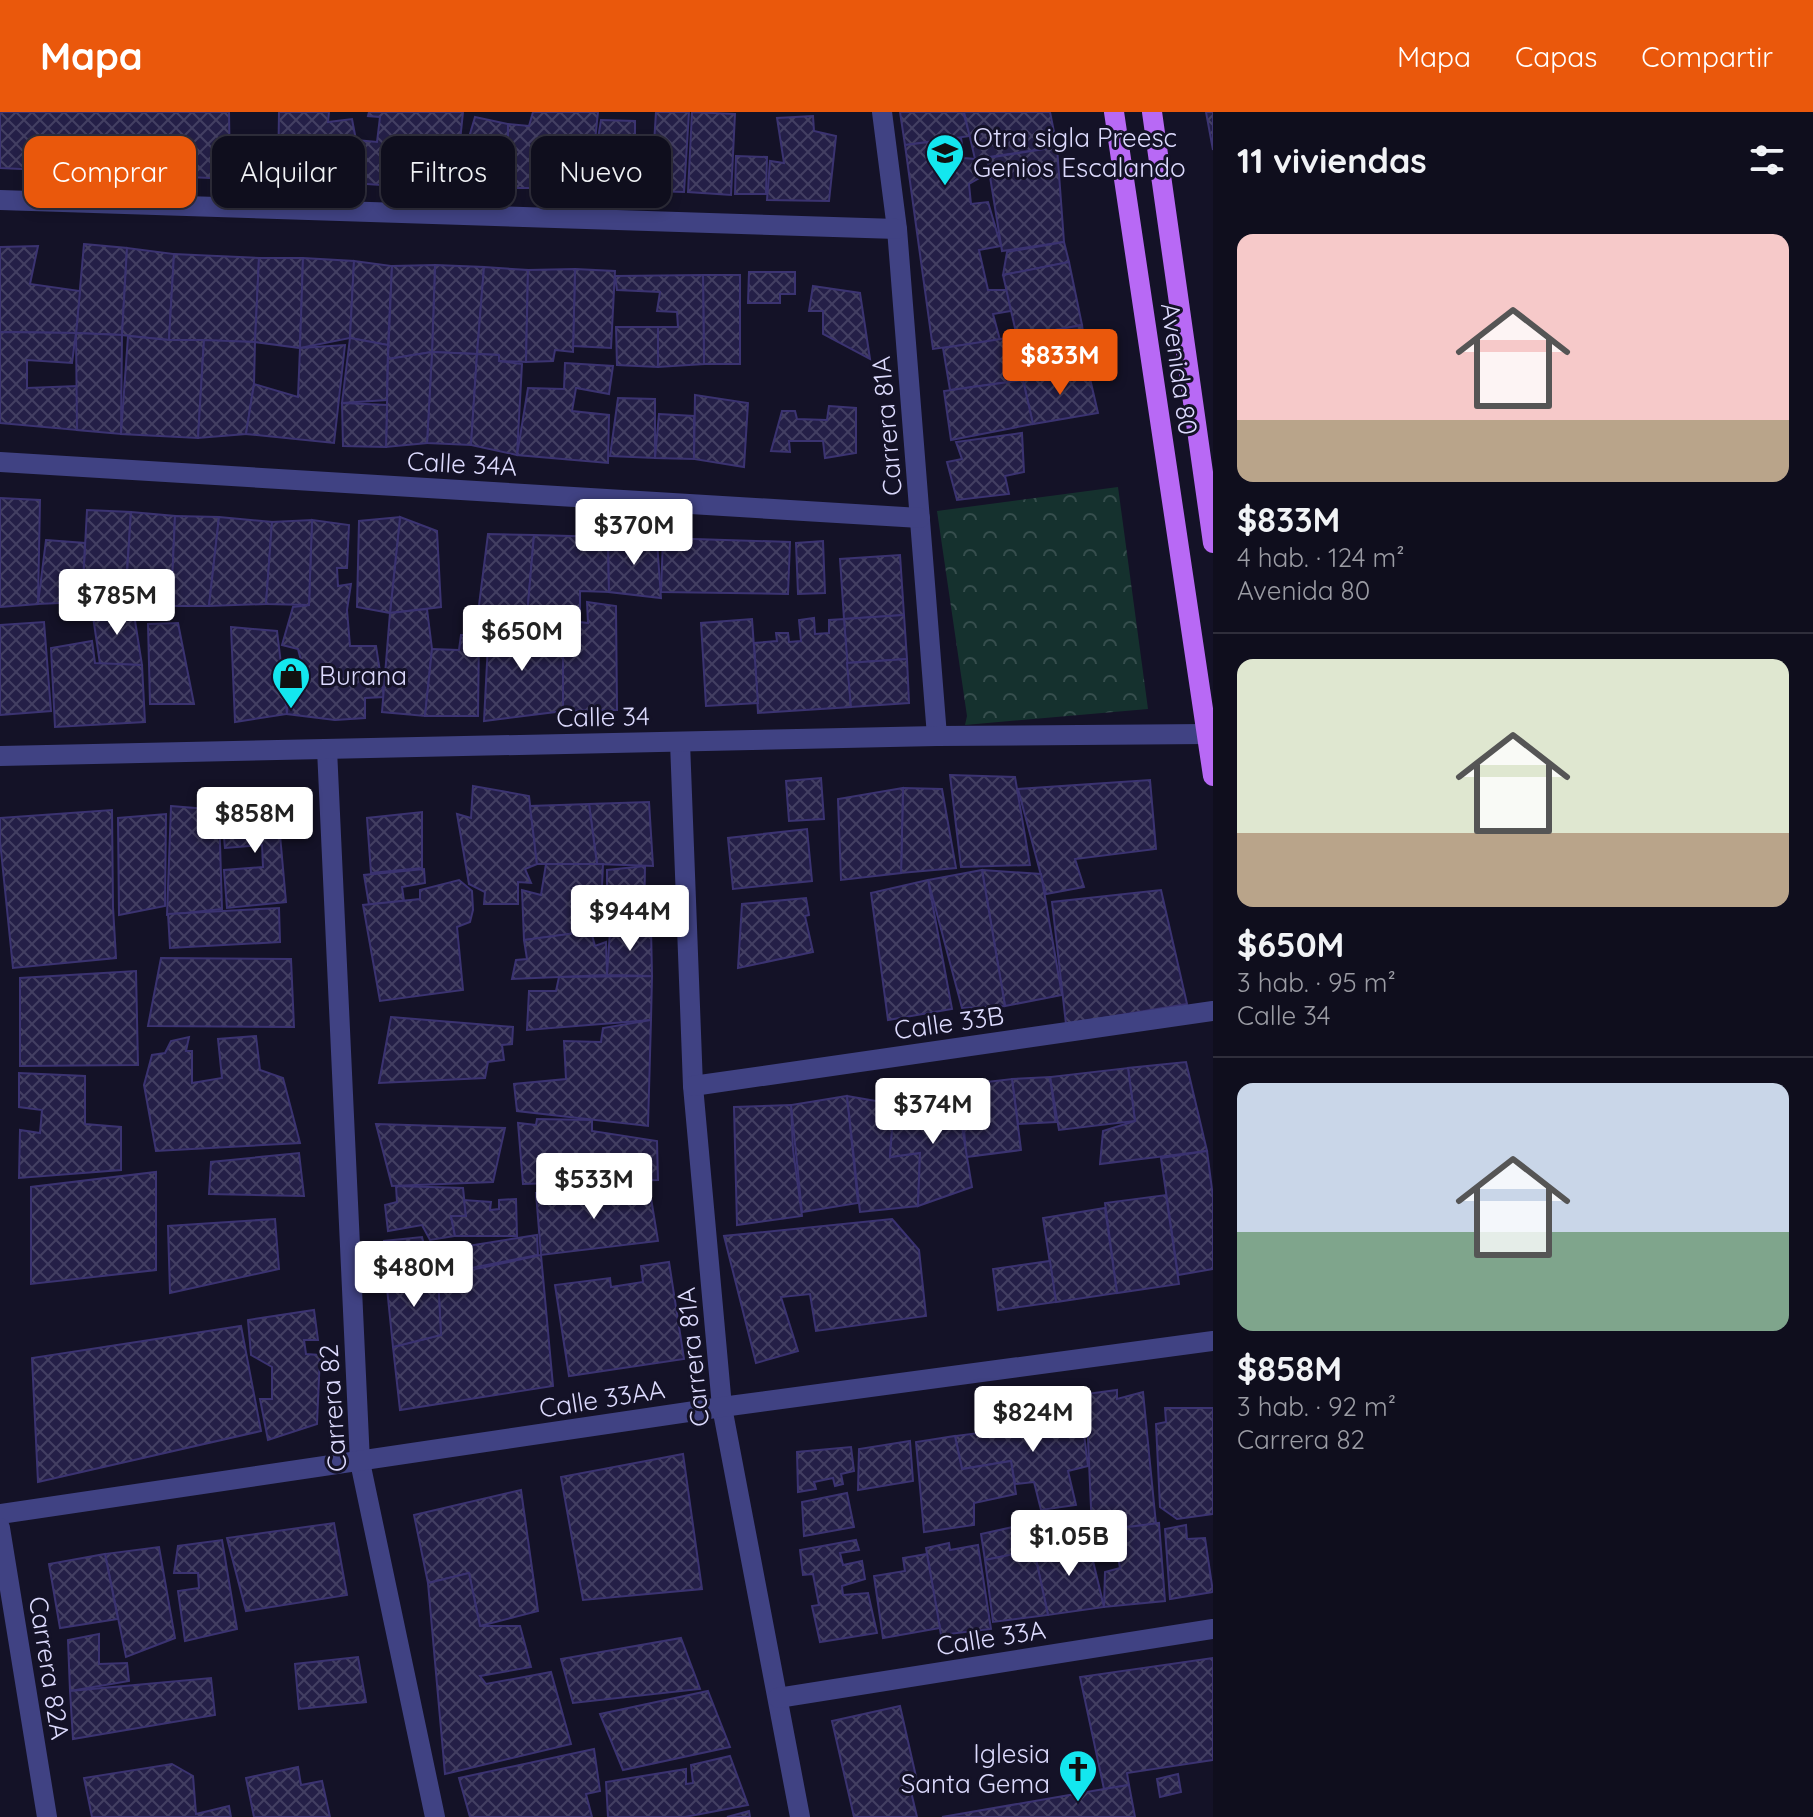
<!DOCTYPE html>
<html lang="es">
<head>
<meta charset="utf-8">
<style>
  :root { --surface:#0f0e1d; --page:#1d1c2a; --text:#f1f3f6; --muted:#9b9ca4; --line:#2f2e3b; --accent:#ea580c }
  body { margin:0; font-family:Quicksand,sans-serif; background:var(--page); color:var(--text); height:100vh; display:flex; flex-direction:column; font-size:30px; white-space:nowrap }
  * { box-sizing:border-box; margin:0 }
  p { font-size:26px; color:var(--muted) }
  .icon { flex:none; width:44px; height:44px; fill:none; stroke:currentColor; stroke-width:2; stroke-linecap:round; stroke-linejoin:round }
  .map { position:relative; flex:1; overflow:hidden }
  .drawer { display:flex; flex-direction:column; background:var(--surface); width:600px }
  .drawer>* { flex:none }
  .top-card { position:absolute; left:24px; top:24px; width:760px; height:72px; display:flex; gap:16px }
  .price { position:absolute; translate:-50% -68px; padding:0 18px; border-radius:8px; background:#fff; color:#222; font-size:26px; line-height:52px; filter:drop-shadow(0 2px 4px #0008) }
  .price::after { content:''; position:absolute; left:50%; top:48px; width:24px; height:18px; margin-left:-12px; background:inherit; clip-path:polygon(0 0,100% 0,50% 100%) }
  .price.selected { background:var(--accent); color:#fff }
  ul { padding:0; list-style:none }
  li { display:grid; align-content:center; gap:16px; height:424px; padding:0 24px }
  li+li { border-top:2px solid var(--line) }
  li span { display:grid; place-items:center; height:248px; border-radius:16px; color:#555 }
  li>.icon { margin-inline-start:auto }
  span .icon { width:144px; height:144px; fill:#fffc; stroke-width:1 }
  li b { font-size:34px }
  h2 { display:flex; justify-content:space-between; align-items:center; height:96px; padding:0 24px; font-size:34px }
  .pill { padding:0 28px; border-radius:16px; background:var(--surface); box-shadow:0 4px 12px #0003,0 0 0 2px var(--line); font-size:28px; line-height:72px }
  .pill.selected { background:var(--accent); color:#fff }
  header { display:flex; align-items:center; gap:48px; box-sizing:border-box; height:112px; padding:0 40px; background:var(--accent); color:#fff }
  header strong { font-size:38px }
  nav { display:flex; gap:44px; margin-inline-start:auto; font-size:28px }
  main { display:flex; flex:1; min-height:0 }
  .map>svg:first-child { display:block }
</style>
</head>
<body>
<header>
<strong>Mapa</strong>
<nav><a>Mapa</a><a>Capas</a><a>Compartir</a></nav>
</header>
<main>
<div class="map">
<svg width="1213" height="1705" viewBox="0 0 1213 1705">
  <defs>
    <pattern id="park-crowns" width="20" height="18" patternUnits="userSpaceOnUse" patternTransform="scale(2)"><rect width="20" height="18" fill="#15312e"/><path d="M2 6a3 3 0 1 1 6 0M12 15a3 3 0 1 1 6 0" fill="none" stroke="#364e4d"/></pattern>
    <pattern id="building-cross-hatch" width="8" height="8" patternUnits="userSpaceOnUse" patternTransform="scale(2)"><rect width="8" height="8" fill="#241f47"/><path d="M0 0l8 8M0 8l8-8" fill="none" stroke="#433f62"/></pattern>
  </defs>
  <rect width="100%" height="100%" fill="#141227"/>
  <polygon fill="url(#park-crowns)" points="1118,375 1148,597 965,613 967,604 937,399"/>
  <g fill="url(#building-cross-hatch)" stroke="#3b3371" stroke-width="2">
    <polygon points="0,0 229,0 230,67 0,56"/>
    <polygon points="279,0 329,0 328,10 352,7 356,28 377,30 380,5 368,4 369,0 463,0 455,78 278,66"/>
    <polygon points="533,0 598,0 590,76 507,76 508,12 529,14"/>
    <polygon points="656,0 689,0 684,80 651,79"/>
    <polygon points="692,0 735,2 731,83 688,80"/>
    <polygon points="900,0 963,0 970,24 905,33"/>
    <polygon points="964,0 1050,0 1057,35 975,47"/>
    <polygon points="1206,0 1213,0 1213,38"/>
    <polygon points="813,4 814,19 836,24 829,89 767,88 770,49 784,51 777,6"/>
    <polygon points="475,5 508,12 507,76 463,71 465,51 480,50 480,44 465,39"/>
    <polygon points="601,8 635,9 635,79 590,76"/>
    <polygon points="961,26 964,46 975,47 981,65 969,72 971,92 988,90 1001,134 979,138 988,178 1007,178 1011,199 993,202 1000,228 933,237 905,33"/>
    <polygon points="1057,35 1064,130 1002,139 987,46"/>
    <polygon points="736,44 767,45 766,82 735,82"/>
    <polygon points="1064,130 1069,150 1003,163 1007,140"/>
    <polygon points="84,132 127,136 122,223 76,221"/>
    <polygon points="38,134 30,172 80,179 76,221 0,220 0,135"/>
    <polygon points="127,136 174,142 169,228 122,223"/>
    <polygon points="174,142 259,146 255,230 169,228"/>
    <polygon points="259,146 303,146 300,236 255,230"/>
    <polygon points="303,146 354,149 350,226 300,236"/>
    <polygon points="354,149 392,154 388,233 350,226"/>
    <polygon points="1069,150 1082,213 1017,225 1003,163"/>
    <polygon points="435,153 484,155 477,242 432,240"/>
    <polygon points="435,153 432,240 388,247 392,154"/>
    <polygon points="484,155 528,158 526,250 499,249 499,243 477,242"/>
    <polygon points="575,157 615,159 611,236 573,234"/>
    <polygon points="575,157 573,240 555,238 553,249 526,250 528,158"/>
    <polygon points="749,160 795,160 795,182 780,182 780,191 748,191"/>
    <polygon points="703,163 740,163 740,252 704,252"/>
    <polygon points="703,163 704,252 658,255 658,215 678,215 677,200 657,199 660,180 617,178 615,164"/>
    <polygon points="813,174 860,181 870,247 823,222 823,199 809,199"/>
    <polygon points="1082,213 1088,258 1023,268 1017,225"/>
    <polygon points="616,215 658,215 658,255 617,253"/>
    <polygon points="0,220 76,221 72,251 27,248 27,276 77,274 77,318 0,311"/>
    <polygon points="76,221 122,223 121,322 77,318"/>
    <polygon points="128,224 169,228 204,228 198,326 121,322"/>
    <polygon points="350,226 388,233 387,288 342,291"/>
    <polygon points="1007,226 1015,269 950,278 943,236"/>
    <polygon points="204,228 255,230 254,272 246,322 198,326"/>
    <polygon points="345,233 334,331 246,322 254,272 298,285 300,236"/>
    <polygon points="432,240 477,242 471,333 427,331"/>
    <polygon points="432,240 427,331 386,335 388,247"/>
    <polygon points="477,242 499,243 499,249 522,252 517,343 471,333"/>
    <polygon points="565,251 613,254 609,282 576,276 572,299 609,303 608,351 517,343 528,276 564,277"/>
    <polygon points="1088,258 1098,301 1033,312 1023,268"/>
    <polygon points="1023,268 1033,312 951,328 944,279"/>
    <polygon points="695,283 748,291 744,355 694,347"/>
    <polygon points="618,286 655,287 655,346 610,344"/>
    <polygon points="342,291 387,293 386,335 343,334"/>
    <polygon points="829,294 856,296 856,341 825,346 823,329 789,329 790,340 771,339 782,299 795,299 797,307 827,308"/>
    <polygon points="659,302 694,304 694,347 655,346"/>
    <polygon points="1022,321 1024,360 1005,364 1009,382 957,388 947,350 962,347 956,330"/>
    <polygon points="0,386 40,388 38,492 0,495"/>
    <polygon points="87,398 131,400 125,486 82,490"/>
    <polygon points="131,400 175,404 171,494 125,493"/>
    <polygon points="175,404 219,405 209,494 171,494"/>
    <polygon points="219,405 272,410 266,492 209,494"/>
    <polygon points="400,405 437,419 441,495 390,501"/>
    <polygon points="400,405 390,501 357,495 359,409"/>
    <polygon points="312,408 349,413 347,456 337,456 338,474 351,472 347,498 350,534 376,534 384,585 365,586 365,606 335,608 287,602 289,561 304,560 298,537 282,533 293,495 309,493"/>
    <polygon points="312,408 309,493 266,492 272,410"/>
    <polygon points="488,422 534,423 527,504 478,501"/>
    <polygon points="534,423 608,425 609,480 580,479 580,502 527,504"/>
    <polygon points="608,425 657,429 661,486 609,480"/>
    <polygon points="663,426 790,430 788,482 661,480"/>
    <polygon points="46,428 85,431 82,490 38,492"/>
    <polygon points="823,429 825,481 798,482 796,431"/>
    <polygon points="900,443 904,503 844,507 840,447"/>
    <polygon points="587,490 616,494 617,598 563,599 563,508 588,511"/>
    <polygon points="133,496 142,553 100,552 92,498"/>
    <polygon points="427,497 432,537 425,604 382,600 390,501"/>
    <polygon points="904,503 907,547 847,551 844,507"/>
    <polygon points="814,506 815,522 829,521 829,508 844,507 851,595 758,601 754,531 777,529 776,521 788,521 789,530 801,529 799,508"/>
    <polygon points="752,507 758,591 706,594 701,511"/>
    <polygon points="534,509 534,529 563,525 563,599 484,609 489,512"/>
    <polygon points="44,510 51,599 0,603 0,513"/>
    <polygon points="178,511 194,592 150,592 148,512"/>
    <polygon points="231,515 277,519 287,602 235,610"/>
    <polygon points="461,523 479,523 478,604 425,604 432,537 459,538"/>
    <polygon points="92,529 95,551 142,553 145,610 55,615 51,536"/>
    <polygon points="907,547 909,591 851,595 847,551"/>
    <polygon points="950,663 1015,665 1030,753 961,755"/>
    <polygon points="821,666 824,707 789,709 786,669"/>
    <polygon points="1150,668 1156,737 1075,747 1084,775 1046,782 1018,677"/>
    <polygon points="473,674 529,684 537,752 525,757 531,771 518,770 518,792 484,792 485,780 469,772 457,702 471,706"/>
    <polygon points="903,676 942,677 956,756 901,761"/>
    <polygon points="903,676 901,761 841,768 838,687"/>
    <polygon points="277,689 286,790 227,796 224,758 263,755 262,733 225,736 221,695"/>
    <polygon points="649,690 653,754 597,752 589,692"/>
    <polygon points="589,692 597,752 537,752 530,694"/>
    <polygon points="171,694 219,698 222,797 167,803"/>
    <polygon points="112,698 113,795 116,846 13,856 0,729 0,706"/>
    <polygon points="422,700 422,756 371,761 367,706"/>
    <polygon points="166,702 165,794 119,803 118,706"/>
    <polygon points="807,717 812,769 733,777 728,726"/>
    <polygon points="546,752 603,752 601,797 588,803 591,819 524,828 522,778 541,783"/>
    <polygon points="645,754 644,812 617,812 618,796 607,794 607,758"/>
    <polygon points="424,757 425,771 402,775 404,789 369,793 364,763"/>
    <polygon points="982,758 1041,762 1062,883 1005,894"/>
    <polygon points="982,758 1005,894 962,896 928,768"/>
    <polygon points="459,768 472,779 473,798 470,810 457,815 463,878 380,889 363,793 420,787 420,778"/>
    <polygon points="928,768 952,897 888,908 871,781"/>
    <polygon points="1161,778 1187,892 1066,912 1052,790"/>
    <polygon points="806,786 809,803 805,804 813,840 738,856 742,792"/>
    <polygon points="279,796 280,830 170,836 168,802"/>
    <polygon points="651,816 652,864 607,863 610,819"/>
    <polygon points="591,819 595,834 606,830 607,863 512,867 516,848 527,847 524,828"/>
    <polygon points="161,846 291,847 294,915 148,914"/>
    <polygon points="136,859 138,953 20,954 20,866"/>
    <polygon points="652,864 651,908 527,918 529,879 556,879 559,865"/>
    <polygon points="391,905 513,915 512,932 502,933 504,948 488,950 485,966 379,971"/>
    <polygon points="651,908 648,1014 517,999 514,972 566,967 564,929 601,930 603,916"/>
    <polygon points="256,924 260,958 283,966 300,1031 156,1039 144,973 152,943 165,941 171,929 189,925 186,939 192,939 192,971 222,966 218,927"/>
    <polygon points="1186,950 1207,1039 1100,1052 1103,1019 1135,1009 1128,956"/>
    <polygon points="1128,956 1135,1009 1059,1018 1050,965"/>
    <polygon points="19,961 85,964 85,1012 121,1015 121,1058 19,1066 20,1018 40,1021 42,998 19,995"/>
    <polygon points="1050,965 1056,1010 1018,1012 1012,967"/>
    <polygon points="1012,967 1021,1038 966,1045 961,973"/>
    <polygon points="847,984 858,1091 802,1100 791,993"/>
    <polygon points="847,984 894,992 890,1045 920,1041 918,1094 860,1100"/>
    <polygon points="957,985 972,1075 918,1094 920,1041 890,1045 894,992"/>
    <polygon points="791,993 793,1037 802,1104 737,1113 734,995"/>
    <polygon points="537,1007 592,1008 592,1019 657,1029 658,1068 523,1072 518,1011 536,1013"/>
    <polygon points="376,1012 505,1016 493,1070 392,1074"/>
    <polygon points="1207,1039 1213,1085 1213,1157 1178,1163 1161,1046"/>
    <polygon points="299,1041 304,1084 209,1082 211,1050"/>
    <polygon points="156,1060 156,1158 31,1172 31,1075"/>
    <polygon points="396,1074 463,1076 466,1104 451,1104 455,1124 430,1128 422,1113 388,1119 385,1093 397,1090"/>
    <polygon points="650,1080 658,1129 541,1143 536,1081"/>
    <polygon points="1166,1083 1179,1172 1117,1181 1105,1091"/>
    <polygon points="516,1087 517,1124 455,1124 451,1104 466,1104 464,1088 491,1090 490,1098 499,1097 499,1088"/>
    <polygon points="1105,1096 1117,1181 1056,1190 1043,1106"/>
    <polygon points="275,1107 279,1157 170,1181 168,1114"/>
    <polygon points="892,1107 919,1138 926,1204 816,1219 810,1182 781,1185 798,1239 756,1251 724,1124"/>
    <polygon points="537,1123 538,1143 440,1162 436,1139"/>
    <polygon points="422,1125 426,1141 434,1139 435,1159 386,1166 384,1129"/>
    <polygon points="541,1143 553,1274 400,1298 393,1235 441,1223 438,1165"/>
    <polygon points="1050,1149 1056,1190 998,1198 993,1157"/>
    <polygon points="669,1150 684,1247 569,1264 555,1173 610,1166 611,1175 643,1170 641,1154"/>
    <polygon points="438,1165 441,1223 393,1235 386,1166"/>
    <polygon points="314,1198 318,1228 304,1228 306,1242 320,1243 317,1312 268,1328 260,1287 272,1287 272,1255 251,1243 248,1208"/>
    <polygon points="241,1214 261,1319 38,1370 32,1246"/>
    <polygon points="1117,1278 1117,1287 1143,1280 1156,1412 1092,1418 1086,1282"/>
    <polygon points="1165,1296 1213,1296 1213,1402 1177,1407 1160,1395 1156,1312 1166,1310"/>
    <polygon points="1081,1298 1088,1354 1068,1359 1076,1393 1041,1398 1034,1370 1015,1372 1011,1349 962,1357 955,1324 987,1320 985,1313 1008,1308 1010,1314"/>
    <polygon points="955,1324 962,1357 1011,1349 1016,1382 974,1391 974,1413 924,1420 916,1330"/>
    <polygon points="910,1329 913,1369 858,1378 859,1337"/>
    <polygon points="851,1335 854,1359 841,1362 843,1372 835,1374 833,1366 814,1370 816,1377 798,1380 797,1340"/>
    <polygon points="683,1342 702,1477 583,1488 561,1365"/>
    <polygon points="521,1378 538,1499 480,1514 469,1461 428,1471 414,1403"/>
    <polygon points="847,1381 854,1415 804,1424 802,1390"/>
    <polygon points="334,1411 347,1483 246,1499 227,1426"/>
    <polygon points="1031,1411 1034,1438 985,1448 981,1422"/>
    <polygon points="1159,1411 1165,1489 1104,1495 1105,1460 1120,1456 1113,1417"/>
    <polygon points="1186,1413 1187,1427 1205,1426 1213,1480 1170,1487 1165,1417"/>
    <polygon points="222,1428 237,1517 185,1529 178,1479 199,1476 198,1461 174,1461 178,1434"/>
    <polygon points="856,1428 859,1438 840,1441 843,1453 862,1449 865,1467 842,1474 843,1483 868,1481 877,1521 820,1530 812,1494 819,1493 813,1462 803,1463 800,1438"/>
    <polygon points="1088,1428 1104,1495 1048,1503 1034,1438"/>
    <polygon points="949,1431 950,1438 978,1433 991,1517 941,1523 926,1436"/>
    <polygon points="159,1435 175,1526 126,1545 105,1442"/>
    <polygon points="1034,1438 1048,1503 993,1510 985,1448"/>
    <polygon points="105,1442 118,1507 60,1516 49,1452"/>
    <polygon points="927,1442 940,1516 883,1526 874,1464 905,1459 903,1446"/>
    <polygon points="469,1461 480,1514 520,1514 531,1555 480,1564 486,1572 551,1560 571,1632 445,1662 428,1471"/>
    <polygon points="99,1522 99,1552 127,1551 129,1569 70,1579 68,1528"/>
    <polygon points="681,1526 700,1577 573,1591 561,1547"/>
    <polygon points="358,1545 366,1590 299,1597 295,1552"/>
    <polygon points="1213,1546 1213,1648 1127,1661 1129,1673 1104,1677 1080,1565"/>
    <polygon points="211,1566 215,1603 73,1627 70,1579"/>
    <polygon points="708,1579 730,1635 623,1658 600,1602"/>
    <polygon points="900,1594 917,1669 909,1671 917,1705 854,1705 832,1609"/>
    <polygon points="594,1637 600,1679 586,1682 592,1705 470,1705 459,1666"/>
    <polygon points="730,1644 748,1693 685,1705 608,1705 606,1670 686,1657 686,1672 693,1671 691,1653"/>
    <polygon points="172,1652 193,1664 196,1702 229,1694 231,1705 92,1705 84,1666"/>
    <polygon points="298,1655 301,1673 322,1669 330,1705 254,1705 246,1666"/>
    <polygon points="1178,1662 1181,1680 1160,1685 1157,1667"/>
    <polygon points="1129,1673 1135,1705 942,1705 1104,1677"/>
    <polygon points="749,1699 750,1705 727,1705"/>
  </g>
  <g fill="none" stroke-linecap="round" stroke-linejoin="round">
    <g stroke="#404283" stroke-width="20">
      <polyline points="882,0 897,117 937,624"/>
      <polyline points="0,88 897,117"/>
      <polyline points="0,350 920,406"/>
      <polyline points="680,630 693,974 722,1295 800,1705"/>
      <polyline points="327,637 360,1350 435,1705"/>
      <polyline points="0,644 937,624 1207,622"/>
      <polyline points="693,974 1213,899"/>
      <polyline points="0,1402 722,1295 1213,1229"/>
      <polyline points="0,1416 47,1705"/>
      <polyline points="778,1586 1213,1517"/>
    </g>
    <g stroke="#b869f5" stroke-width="20">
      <polyline points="1114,0 1213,664"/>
      <polyline points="1152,0 1213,431"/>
    </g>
  </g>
  <defs>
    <symbol id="school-pin" viewBox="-11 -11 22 30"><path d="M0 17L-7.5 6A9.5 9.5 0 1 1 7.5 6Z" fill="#13e7ef" stroke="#141227"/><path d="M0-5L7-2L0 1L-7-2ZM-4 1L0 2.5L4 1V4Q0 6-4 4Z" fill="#111"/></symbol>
    <symbol id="shop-pin" viewBox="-11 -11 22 30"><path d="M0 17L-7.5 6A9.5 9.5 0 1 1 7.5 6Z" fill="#13e7ef" stroke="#141227"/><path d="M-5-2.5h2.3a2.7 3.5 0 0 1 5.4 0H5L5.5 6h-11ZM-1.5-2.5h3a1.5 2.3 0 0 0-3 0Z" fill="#111"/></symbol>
    <symbol id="church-pin" viewBox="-11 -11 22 30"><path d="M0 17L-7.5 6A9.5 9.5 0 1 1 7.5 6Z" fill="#13e7ef" stroke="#141227"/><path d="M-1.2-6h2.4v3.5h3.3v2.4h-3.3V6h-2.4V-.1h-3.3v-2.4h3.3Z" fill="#111"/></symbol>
  </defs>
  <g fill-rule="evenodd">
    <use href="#school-pin" x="923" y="19" width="44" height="60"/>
    <use href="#shop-pin" x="269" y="542" width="44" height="60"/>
    <use href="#church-pin" x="1056" y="1635" width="44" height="60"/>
  </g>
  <g text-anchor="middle" stroke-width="6" stroke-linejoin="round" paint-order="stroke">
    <g font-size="26" fill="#dcdafd" stroke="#141227" text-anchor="start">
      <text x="973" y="35">Otra sigla Preesc<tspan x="973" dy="30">Genios Escalando</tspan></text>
      <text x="319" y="573">Burana</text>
      <text x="1050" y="1651" text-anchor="end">Iglesia<tspan x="1050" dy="30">Santa Gema</tspan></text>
    </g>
    <g font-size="26" fill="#dcdafd" stroke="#141227">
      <text transform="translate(1179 257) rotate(82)" y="9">Avenida 80</text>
      <text transform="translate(887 314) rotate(-95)" y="9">Carrera 81A</text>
      <text transform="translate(462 352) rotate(3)" y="9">Calle 34A</text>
      <text transform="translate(603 605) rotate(-1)" y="9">Calle 34</text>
      <text transform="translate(949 911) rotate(-8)" y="9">Calle 33B</text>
      <text transform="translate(693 1245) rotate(-96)" y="9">Carrera 81A</text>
      <text transform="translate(602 1287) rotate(-9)" y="9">Calle 33AA</text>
      <text transform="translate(333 1296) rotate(-94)" y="9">Carrera 82</text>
      <text transform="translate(991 1526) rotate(-9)" y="9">Calle 33A</text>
      <text transform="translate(49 1556) rotate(81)" y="9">Carrera 82A</text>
    </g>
  </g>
</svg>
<b class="price selected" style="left:1060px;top:285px">$833M</b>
<b class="price" style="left:634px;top:455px">$370M</b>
<b class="price" style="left:117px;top:525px">$785M</b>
<b class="price" style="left:522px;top:561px">$650M</b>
<b class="price" style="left:255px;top:743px">$858M</b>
<b class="price" style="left:630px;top:841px">$944M</b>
<b class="price" style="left:933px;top:1034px">$374M</b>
<b class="price" style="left:594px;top:1109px">$533M</b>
<b class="price" style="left:414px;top:1197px">$480M</b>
<b class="price" style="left:1033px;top:1342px">$824M</b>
<b class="price" style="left:1069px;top:1466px">$1.05B</b>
<div class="top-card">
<a class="pill selected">Comprar</a>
<a class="pill">Alquilar</a>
<a class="pill">Filtros</a>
<a class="pill">Nuevo</a>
</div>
</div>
<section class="drawer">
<h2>11 viviendas<svg class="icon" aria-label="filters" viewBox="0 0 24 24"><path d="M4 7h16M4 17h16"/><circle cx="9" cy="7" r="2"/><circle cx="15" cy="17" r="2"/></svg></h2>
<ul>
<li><span style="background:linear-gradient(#f6c9c9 75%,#b9a48a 0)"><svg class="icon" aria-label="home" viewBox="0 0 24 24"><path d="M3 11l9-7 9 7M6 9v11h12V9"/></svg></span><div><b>$833M</b><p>4 hab. · 124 m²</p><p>Avenida 80</p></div></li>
<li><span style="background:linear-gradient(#dfe7d0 70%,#b9a48a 0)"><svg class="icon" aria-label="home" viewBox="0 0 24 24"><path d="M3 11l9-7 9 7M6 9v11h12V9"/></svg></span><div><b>$650M</b><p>3 hab. · 95 m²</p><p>Calle 34</p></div></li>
<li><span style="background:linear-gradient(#c9d6e8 60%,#7fa58c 0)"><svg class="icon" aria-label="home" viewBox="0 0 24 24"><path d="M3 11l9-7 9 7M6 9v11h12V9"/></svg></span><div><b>$858M</b><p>3 hab. · 92 m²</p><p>Carrera 82</p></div></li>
</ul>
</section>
</main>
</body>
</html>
